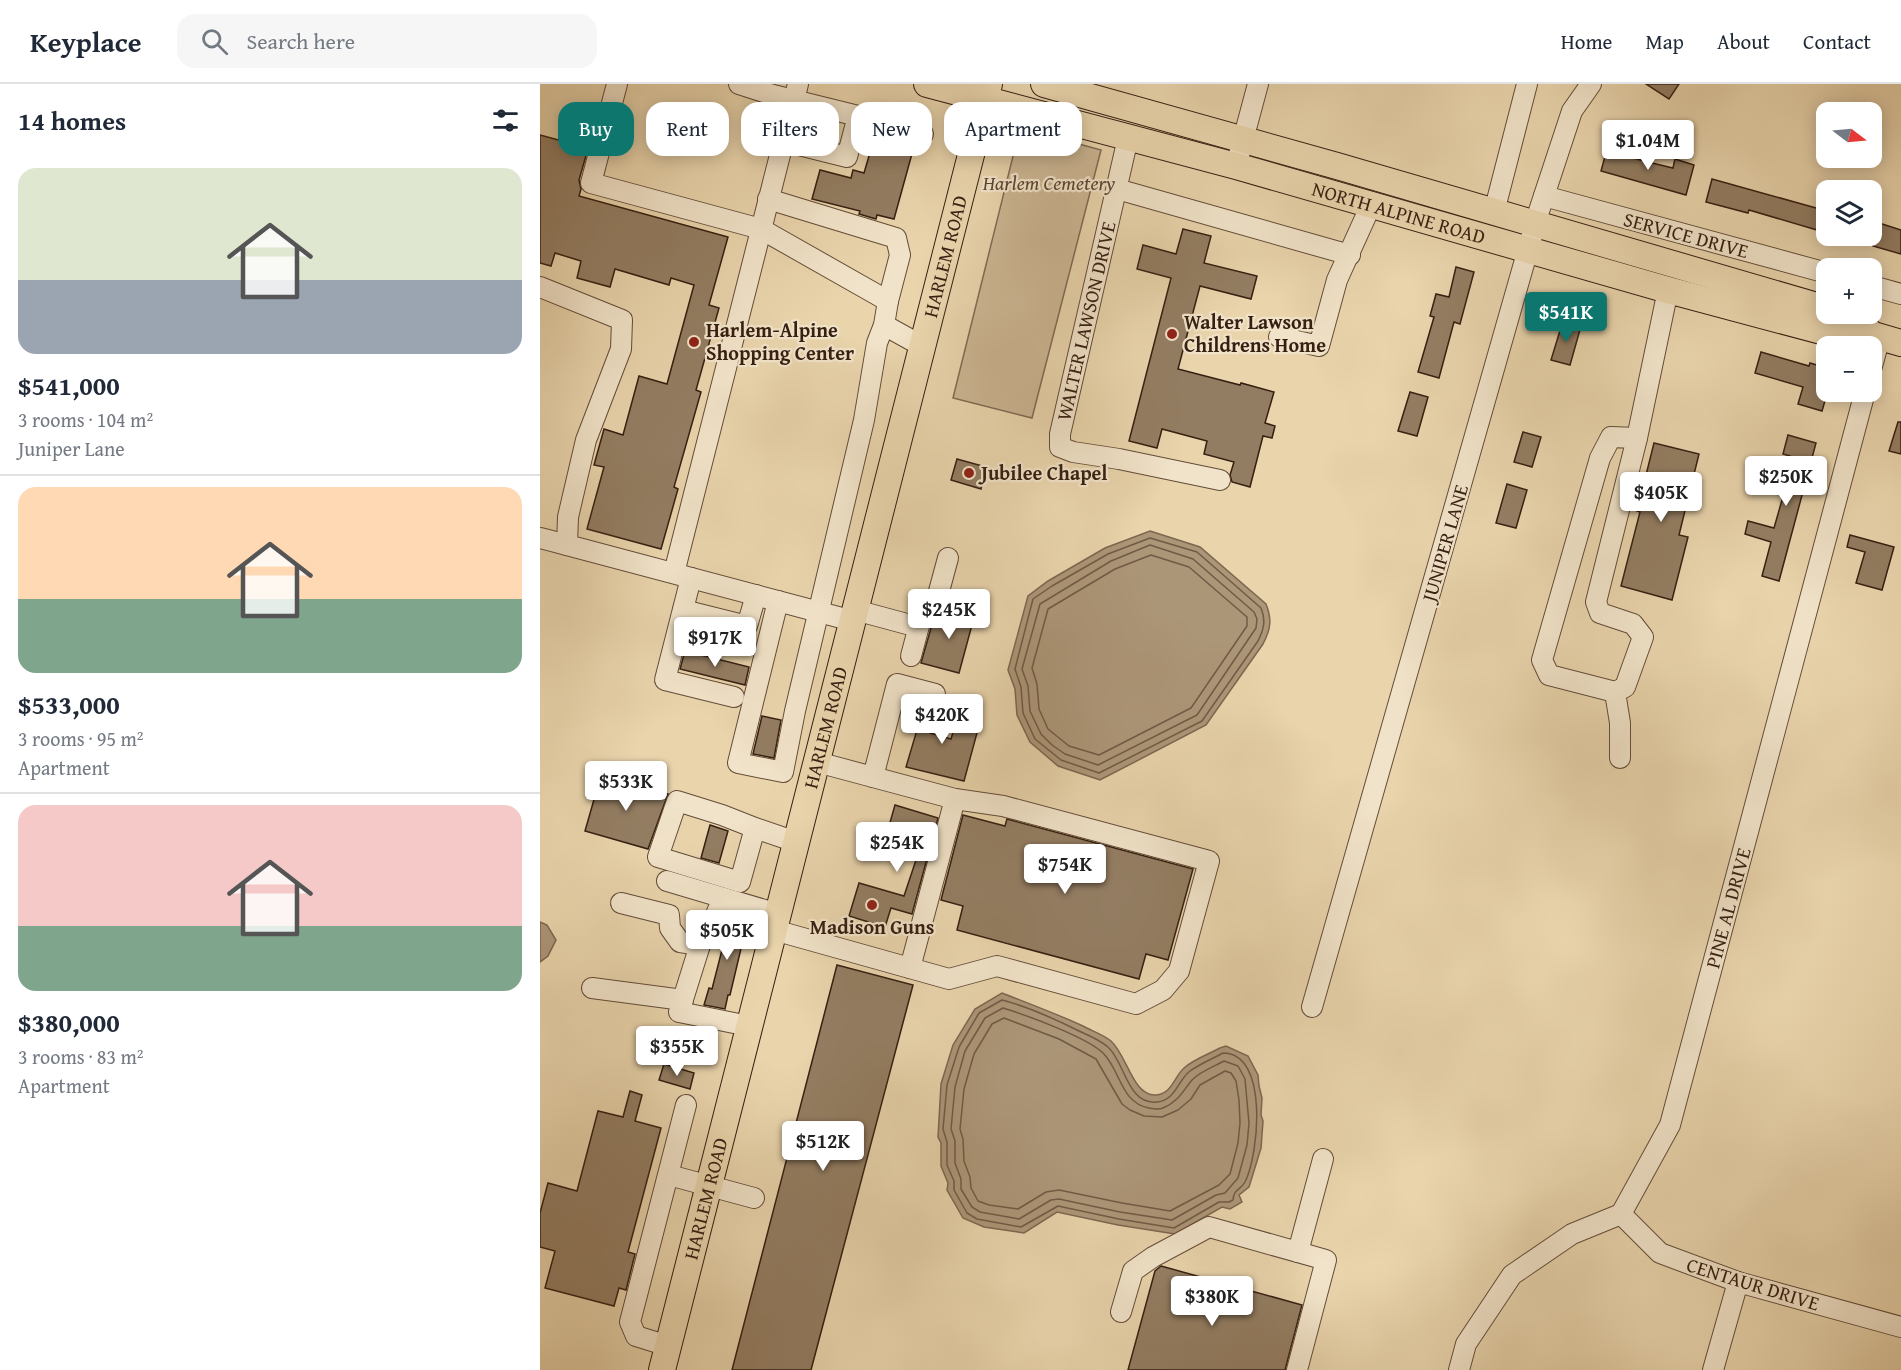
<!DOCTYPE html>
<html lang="en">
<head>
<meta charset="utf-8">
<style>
  :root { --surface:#fff; --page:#f6f6f7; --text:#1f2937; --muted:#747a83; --line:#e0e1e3; --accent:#0f766e }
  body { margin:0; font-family:"Gentium Book Plus",serif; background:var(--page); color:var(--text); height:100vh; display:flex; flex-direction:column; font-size:22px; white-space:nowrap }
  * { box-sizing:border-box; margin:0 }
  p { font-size:20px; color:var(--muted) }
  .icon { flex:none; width:33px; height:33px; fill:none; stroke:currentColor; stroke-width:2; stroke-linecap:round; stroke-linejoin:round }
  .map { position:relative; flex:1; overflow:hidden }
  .details { display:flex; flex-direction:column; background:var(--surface); width:540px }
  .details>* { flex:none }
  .top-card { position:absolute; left:18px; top:18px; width:570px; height:54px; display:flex; gap:12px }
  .needle { width:39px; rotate:106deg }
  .controls { position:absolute; left:1276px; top:18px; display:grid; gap:12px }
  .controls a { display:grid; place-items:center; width:66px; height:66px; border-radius:12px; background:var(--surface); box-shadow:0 3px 15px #0003; font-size:30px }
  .price { position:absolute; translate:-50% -51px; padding:0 14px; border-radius:6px; background:#fff; color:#222; font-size:20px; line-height:39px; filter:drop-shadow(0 2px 3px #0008) }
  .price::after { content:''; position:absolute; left:50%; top:36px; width:18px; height:14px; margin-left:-9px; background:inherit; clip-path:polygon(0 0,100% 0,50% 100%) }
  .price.active { background:var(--accent); color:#fff }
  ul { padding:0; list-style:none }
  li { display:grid; align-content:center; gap:12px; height:318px; padding:0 18px }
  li+li { border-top:2px solid var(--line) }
  li span { display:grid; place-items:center; height:186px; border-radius:18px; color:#555 }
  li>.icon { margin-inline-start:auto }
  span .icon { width:108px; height:108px; fill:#fffc; stroke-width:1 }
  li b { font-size:26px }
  h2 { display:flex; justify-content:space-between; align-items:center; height:72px; padding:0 18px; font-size:26px }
  .tag { padding:0 21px; border-radius:18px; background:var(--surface); box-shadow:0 3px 15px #0003; font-size:21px; line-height:54px }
  .tag.active { background:var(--accent); color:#fff }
  header { display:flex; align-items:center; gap:36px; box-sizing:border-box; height:84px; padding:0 30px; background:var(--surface); border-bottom:2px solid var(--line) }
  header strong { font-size:28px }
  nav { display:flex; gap:33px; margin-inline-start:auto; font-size:21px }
  .search { width:420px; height:54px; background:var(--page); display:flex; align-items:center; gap:15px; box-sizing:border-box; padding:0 21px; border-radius:18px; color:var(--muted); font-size:22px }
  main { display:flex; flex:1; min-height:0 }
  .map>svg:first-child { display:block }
</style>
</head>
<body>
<header>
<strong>Keyplace</strong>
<div class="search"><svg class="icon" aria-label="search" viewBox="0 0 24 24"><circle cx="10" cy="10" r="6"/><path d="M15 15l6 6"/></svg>Search here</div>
<nav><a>Home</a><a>Map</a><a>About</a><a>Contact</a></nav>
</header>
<main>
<section class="details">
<h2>14 homes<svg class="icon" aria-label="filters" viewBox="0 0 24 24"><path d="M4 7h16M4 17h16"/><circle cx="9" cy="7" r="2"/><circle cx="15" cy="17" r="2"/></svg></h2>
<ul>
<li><span style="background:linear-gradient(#dfe7d0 60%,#9aa5b1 0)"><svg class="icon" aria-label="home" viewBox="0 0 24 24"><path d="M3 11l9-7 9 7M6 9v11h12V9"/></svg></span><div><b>$541,000</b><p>3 rooms · 104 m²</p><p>Juniper Lane</p></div></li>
<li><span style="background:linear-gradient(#ffd9b3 60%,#7fa58c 0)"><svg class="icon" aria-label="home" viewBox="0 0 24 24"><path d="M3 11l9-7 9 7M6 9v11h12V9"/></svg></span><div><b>$533,000</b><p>3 rooms · 95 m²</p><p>Apartment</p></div></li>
<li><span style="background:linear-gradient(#f6c9c9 65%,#7fa58c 0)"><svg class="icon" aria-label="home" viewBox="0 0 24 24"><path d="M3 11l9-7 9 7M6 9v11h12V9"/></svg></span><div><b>$380,000</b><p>3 rooms · 83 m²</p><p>Apartment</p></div></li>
</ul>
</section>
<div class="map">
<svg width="1361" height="1286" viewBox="0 0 1361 1286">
  <rect width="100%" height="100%" fill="#e9d4ac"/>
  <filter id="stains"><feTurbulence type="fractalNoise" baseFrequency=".00333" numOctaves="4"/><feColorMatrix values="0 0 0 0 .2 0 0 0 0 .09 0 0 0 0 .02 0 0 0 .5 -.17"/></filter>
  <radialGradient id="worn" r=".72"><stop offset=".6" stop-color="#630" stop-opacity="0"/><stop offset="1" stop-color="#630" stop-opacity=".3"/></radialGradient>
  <polygon fill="#cbb592" stroke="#806a52" stroke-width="1.5" points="502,50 561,66 492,334 413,314 475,64 487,51"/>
  <g fill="#ac9678" stroke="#7d664f" stroke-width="1.5">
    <path d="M610,447l50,16 66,57c6,15 5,25 -3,40l-57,81 -106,55 -42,-14 -28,-24 -13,-27 -2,-26 -7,-19 20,-74 20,-15 57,-33z"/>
    <polygon points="0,838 7,841 16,856 8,872 0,878"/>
    <path d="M462,909c28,11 55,21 81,33 9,5 21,9 28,15 16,14 22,56 45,54 16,-1 18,-18 28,-27 10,-9 25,-14 36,-20l6,-2 22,10 10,19 1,11 3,12 -1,17 2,6 -2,27 -12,39 -10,8 3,7 -12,7 -8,-2 -47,27 -57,-9 -61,-13 -33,21 -40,-6 -21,-9 -16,-28 1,-7 -7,-17v-23l-3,-6 3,-53 12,-39 22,-36z"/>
  </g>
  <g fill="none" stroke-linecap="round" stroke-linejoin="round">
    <g stroke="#715a45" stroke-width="1.5">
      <path d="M610,454l47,14 64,56c5,12 3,21 -3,33l-56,80 -103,52 -38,-13 -26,-21 -12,-26 -2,-26 -6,-18 18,-70 19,-13 56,-32z"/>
      <polygon points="610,461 653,475 714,528 717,535 716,544 657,631 558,681 525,670 512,661 501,650 490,627 488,602 482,585 500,520 571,477"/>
      <polygon points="611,471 649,483 707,533 707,542 651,624 559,671 529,662 508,645 499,625 497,600 492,584 508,525 575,485"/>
      <path d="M462,916c27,7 53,19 77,31 9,4 21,9 29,16 17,15 19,58 49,55 19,-2 21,-22 33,-31 10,-7 22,-12 33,-18 46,0 36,101 22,129 -5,9 -11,6 -12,18l-4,2h-10l-45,26 -55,-9 -61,-13 -37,21 -44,-8 -10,-6 -13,-23v-9l-7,-16v-23l-4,-13 4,-44 12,-38 20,-34z"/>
      <path d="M463,924c23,7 86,30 101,46 17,18 17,49 45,54 5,1 9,2 14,0 15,-6 20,-17 29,-28 7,-8 23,-14 32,-19l14,5 7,13 4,44 -2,22 -9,33 -13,15 -9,2 -44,25 -52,-8 -61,-13 -8,1 -32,19 -39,-7 -8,-5 -11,-18v-10l-6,-16v-22l-4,-12 4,-42 10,-36 20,-33z"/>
      <polygon points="464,934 519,955 556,975 582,1020 590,1026 604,1032 622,1033 638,1026 651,1015 660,1001 685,987 691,989 696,997 699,1016 700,1039 698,1059 690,1090 679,1101 630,1127 582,1119 519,1106 506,1108 478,1125 449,1121 438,1117 431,1104 430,1093 424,1077 423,1055 420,1045 424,1005 434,970 452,940"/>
    </g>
  </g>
  <g fill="#937d62" stroke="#361f12" stroke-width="1.5">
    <polygon points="1106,0 1139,0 1129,15"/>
    <polygon points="0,51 44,63 47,68 39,96 41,105 39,112 188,153 169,221 179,224 156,306 161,308 134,403 138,405 121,465 47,445 64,383 54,381 64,345 83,351 99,292 127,300 154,201 131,194 129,201 75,185 70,203 37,194 41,177 15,169 11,182 0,179"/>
    <polygon points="334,55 373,66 354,135 337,131 336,135 319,130 320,127 272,115 280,86 311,94 313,86 324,89"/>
    <polygon points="1069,58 1085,63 1082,71 1112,79 1133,84 1135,75 1154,81 1146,111 1061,87"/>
    <polygon points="1172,95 1287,127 1287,149 1209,126 1208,129 1166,118"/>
    <polygon points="1339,139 1361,146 1361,170 1333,162"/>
    <polygon points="643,145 671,152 664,179 717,192 711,215 660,202 638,285 700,301 701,299 734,308 725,339 735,342 732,354 723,352 710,403 692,398 690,391 694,378 664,370 667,357 622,345 617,364 589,357 631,194 597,185 603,161 636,170"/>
    <polygon points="916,183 934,188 920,240 914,238 899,294 878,288 894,233 890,232 896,210 909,213"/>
    <polygon points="1023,237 1041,242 1030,281 1011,276"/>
    <polygon points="1221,268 1269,282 1270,279 1287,284 1287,310 1282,327 1258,320 1263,303 1215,289"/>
    <polygon points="870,308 888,313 877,352 858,347"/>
    <polygon points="1358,338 1361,338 1361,370 1349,367"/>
    <polygon points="983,348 1001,353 992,383 974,378"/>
    <polygon points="1248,351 1276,359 1239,497 1222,492 1231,458 1205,450 1208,437 1234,444 1252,381 1248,380 1250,372 1243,370"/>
    <polygon points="1114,359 1159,370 1139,451 1148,453 1132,516 1081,502 1100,428 1097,427"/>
    <polygon points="417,375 446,383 441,405 411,396"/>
    <polygon points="967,400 987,406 976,444 956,439"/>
    <polygon points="1310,451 1354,463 1342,506 1316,499 1325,468 1307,463"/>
    <polygon points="415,520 436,526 419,589 381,579 391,544 400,535 411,538"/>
    <polygon points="145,567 209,583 205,601 140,585"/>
    <polygon points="370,622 396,629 390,649 411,655 419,628 441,634 424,697 366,683 377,646 364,642"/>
    <polygon points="222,632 241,636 234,674 213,670"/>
    <polygon points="61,691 128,710 108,765 45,747"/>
    <polygon points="355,721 398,734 372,830 351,824 345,843 309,832 319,799 364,812 384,752 349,742"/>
    <polygon points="423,731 465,742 467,735 653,785 628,876 606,870 599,895 417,846 423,822 401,816"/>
    <polygon points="170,741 188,747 179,779 161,774"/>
    <polygon points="189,831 208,835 190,911 188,911 185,925 164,921 169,904 172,905 183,862 178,861 179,853"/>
    <polygon points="297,881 373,901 271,1286 192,1286"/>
    <polygon points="124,980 154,989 150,1005 119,996"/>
    <polygon points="90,1007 102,1011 95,1037 121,1044 88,1168 95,1170 86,1206 79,1204 74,1222 5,1204 15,1167 0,1163 0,1129 8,1099 37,1107 58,1027 83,1033"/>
    <polygon points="621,1182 762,1221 745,1286 588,1286 615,1187"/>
  </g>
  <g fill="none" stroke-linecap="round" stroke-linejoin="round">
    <defs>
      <g id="minor">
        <polyline points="77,0 51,99 221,145 348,217 344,241 337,259 324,336 255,627 243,688 198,679 238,517"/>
        <polyline points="199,0 233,11 318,32 307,73 243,57"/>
        <polyline points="318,32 383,50"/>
        <polyline points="588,54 520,350 520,363 533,368 579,375 680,396"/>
        <polyline points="696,82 718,0"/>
        <polyline points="577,105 810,171"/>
        <polyline points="1004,112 1287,189"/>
        <polyline points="228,115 356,154 360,171 348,217"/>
        <polyline points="954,128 987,0"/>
        <polyline points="1332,202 1361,210"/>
        <polyline points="0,203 82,236 81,265 46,356 28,433 27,461 313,537"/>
        <polyline points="344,241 382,262"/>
        <polyline points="739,253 779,262 797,196 831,121"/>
        <polyline points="1332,282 1340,253"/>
        <polyline points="0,454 27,461"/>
        <polyline points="134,489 258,0"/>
        <polyline points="151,494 125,596 194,613"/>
        <polyline points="143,526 207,542 216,511"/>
        <polyline points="315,526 378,543"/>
        <polyline points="371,572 380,538 395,522 408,474"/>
        <polyline points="1075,608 1085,603 1103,553 1093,540 1060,529 1056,518 1097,354"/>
        <polyline points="1080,674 1080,639 1075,608 1009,591 1002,576 1060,374 1071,353 1097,354 1128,206"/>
        <polyline points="333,693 357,600 395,610"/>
        <polyline points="215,744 182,731 137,717 118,773 200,798 215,744 256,758"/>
        <polyline points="127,797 238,830"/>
        <polyline points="183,814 169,847 160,861 139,928 209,942"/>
        <polyline points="81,819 129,831 130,844 140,858 160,861"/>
        <polyline points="234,846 409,895 457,882 596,920 623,906 639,887 669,777 463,722 415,715 277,678"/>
        <polyline points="370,884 415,715"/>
        <polyline points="52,904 143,916"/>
        <polyline points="772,923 999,127 1032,27 1051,0"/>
        <polyline points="129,1091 214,1114"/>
        <polyline points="1081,1130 1120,1169 1198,1198 1361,1243"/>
        <polyline points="758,1168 783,1075"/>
        <polyline points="581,1228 593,1187 613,1173 669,1143 786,1176 757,1286"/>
        <polyline points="128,1262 96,1252 90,1238 146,1021"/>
        <polyline points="919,1286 926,1260 972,1191 1032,1150 1081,1130 1130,1041 1325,308"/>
        <polyline points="1173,1286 1198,1198"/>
      </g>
      <g id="major">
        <path id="s1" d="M387,0l309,82 432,124 187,50 15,-6 31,9"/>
        <polyline points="504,0 797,82 1287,225"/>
        <polyline points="1304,230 1320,234 1330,250"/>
        <path id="s2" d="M122,1286l327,-1286"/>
      </g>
    </defs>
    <use href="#minor" stroke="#634c38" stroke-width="22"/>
    <use href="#major" stroke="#361f12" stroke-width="28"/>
    <use href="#minor" stroke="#f1e3c9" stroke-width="20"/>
    <use href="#major" stroke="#e9d4ac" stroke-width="26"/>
  </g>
  <g fill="#8f2418" stroke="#f1e3c9" stroke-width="2">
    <circle cx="632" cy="250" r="6"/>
    <circle cx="154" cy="258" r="6"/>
    <circle cx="429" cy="389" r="6"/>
    <circle cx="332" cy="821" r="6"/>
  </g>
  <g text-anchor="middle" stroke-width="4.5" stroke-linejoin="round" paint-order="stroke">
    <g font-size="20" font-style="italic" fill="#5b4432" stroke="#f1e3c9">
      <text x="509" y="106">Harlem Cemetery</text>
    </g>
    <g font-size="20" fill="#361f12" stroke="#f1e3c9">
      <text dy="7" stroke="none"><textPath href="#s1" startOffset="489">NORTH ALPINE ROAD</textPath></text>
      <text transform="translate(1146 151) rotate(15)" y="7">SERVICE DRIVE</text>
      <text dy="7" stroke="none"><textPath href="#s2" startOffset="1149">HARLEM ROAD</textPath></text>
      <text transform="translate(546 237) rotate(-77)" y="7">WALTER LAWSON DRIVE</text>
      <text transform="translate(905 459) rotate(-74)" y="7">JUNIPER LANE</text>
      <text dy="7" stroke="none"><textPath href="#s2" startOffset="663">HARLEM ROAD</textPath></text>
      <text transform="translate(1188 824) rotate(-75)" y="7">PINE AL DRIVE</text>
      <text dy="7" stroke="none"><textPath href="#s2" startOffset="177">HARLEM ROAD</textPath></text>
      <text transform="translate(1213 1200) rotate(17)" y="7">CENTAUR DRIVE</text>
    </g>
    <g font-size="20" font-weight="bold" fill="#361f12" stroke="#f1e3c9" text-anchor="start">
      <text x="644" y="245">Walter Lawson<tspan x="644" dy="23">Childrens Home</tspan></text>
      <text x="166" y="253">Harlem-Alpine<tspan x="166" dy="23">Shopping Center</tspan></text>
      <text x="441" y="396">Jubilee Chapel</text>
      <text x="332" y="850" text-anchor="middle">Madison Guns</text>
    </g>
  </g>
  <rect width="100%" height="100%" filter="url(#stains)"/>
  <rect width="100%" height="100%" fill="url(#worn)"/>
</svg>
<div class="controls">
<a><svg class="needle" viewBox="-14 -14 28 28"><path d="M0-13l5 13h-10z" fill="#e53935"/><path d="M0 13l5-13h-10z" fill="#747a83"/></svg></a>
<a><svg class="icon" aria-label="layers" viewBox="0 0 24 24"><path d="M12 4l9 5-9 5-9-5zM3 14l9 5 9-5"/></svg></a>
<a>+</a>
<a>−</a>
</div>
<b class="price" style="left:1108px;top:87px">$1.04M</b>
<b class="price active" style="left:1026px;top:259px">$541K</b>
<b class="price" style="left:1246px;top:423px">$250K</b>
<b class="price" style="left:1121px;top:439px">$405K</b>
<b class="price" style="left:409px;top:556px">$245K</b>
<b class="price" style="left:175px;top:584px">$917K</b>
<b class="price" style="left:402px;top:661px">$420K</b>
<b class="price" style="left:86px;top:728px">$533K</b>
<b class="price" style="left:357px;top:789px">$254K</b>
<b class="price" style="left:525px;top:811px">$754K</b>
<b class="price" style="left:187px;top:877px">$505K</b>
<b class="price" style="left:137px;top:993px">$355K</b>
<b class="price" style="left:283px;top:1088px">$512K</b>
<b class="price" style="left:672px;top:1243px">$380K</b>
<div class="top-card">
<a class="tag active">Buy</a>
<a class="tag">Rent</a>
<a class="tag">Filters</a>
<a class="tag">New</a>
<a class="tag">Apartment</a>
</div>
</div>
</main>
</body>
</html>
